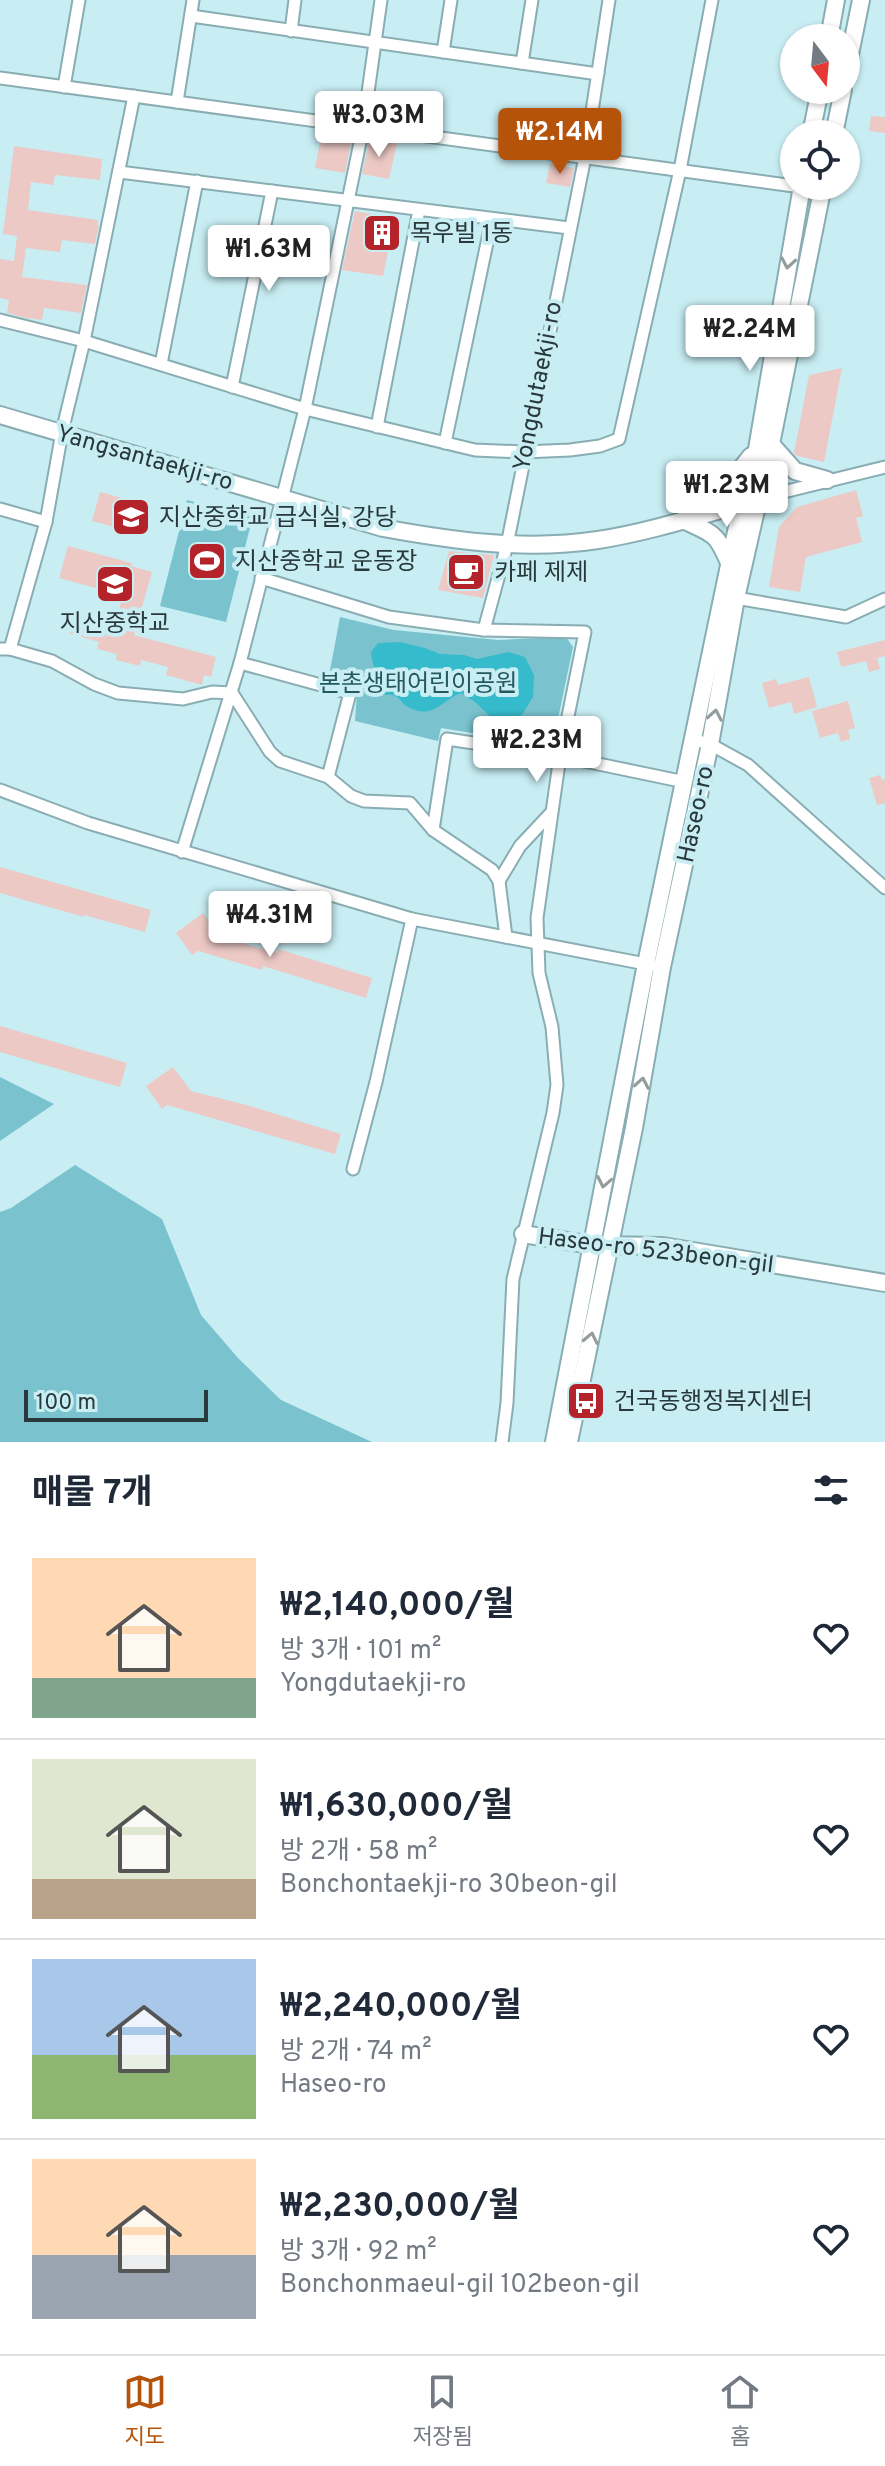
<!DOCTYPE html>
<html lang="ko">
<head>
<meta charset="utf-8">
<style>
  :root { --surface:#fff; --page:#f2f2f3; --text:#1f2937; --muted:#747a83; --line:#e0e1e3; --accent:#b45309 }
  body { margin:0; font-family:Overpass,"Noto Sans KR",sans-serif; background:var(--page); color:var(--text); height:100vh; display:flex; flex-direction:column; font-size:30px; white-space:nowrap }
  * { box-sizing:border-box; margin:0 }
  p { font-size:26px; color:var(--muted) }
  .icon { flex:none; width:44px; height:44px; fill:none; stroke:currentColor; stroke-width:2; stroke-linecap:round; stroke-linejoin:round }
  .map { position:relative; height:1442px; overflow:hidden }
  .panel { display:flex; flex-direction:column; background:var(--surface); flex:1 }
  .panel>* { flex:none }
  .needle { width:52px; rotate:164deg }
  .controls { position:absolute; left:780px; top:24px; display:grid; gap:16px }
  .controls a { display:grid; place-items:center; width:80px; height:80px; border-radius:50%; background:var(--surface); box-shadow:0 2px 6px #0004; font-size:40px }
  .scale { position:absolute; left:24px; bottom:20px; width:184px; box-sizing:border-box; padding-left:8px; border:4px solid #29383a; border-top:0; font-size:22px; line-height:28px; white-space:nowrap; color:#29383a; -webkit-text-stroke:6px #c8eef4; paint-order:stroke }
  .price { position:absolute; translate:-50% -68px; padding:0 18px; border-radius:8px; background:#fff; color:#222; font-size:26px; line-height:52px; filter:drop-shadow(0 2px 4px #0008) }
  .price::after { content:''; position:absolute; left:50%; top:48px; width:24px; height:18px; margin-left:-12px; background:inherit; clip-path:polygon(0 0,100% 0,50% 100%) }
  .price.current { background:var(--accent); color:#fff }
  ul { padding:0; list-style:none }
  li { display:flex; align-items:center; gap:24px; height:200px; padding:0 32px }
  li+li { border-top:2px solid var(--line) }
  li span { display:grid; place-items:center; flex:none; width:224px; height:160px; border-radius:0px; color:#555 }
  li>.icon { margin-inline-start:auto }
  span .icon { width:96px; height:96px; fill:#fffc; stroke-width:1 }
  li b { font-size:34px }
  h2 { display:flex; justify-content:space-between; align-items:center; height:96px; padding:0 32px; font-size:34px }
  .dock { display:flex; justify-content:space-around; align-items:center; height:112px; border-top:2px solid var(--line); background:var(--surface); font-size:22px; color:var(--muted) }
  .dock a { display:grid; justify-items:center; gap:4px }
  .dock .current { color:var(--accent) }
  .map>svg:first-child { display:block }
</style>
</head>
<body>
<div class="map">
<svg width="885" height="1442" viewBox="0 0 885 1442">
  <rect width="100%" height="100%" fill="#c8eef4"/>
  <g fill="#7ac3ce">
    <polygon points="187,500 253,516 226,622 160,606"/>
    <polygon points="340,617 394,630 498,640 566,637 573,647 554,738 546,745 441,728 438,741 355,721 357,692 328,681"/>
    <polygon points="0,1077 54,1104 0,1141"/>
    <polygon points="75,1165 162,1219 201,1315 238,1358 281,1400 372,1442 0,1442 0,1212 11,1208"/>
  </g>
  <path fill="#36bbcc" d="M400,642l25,6 15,6 24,1 13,4 31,-7 11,3 6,2 9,18 -1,22 -11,18 -13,7 -16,-3 -18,-17 -14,-9c-20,8 -28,27 -53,14 -6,-3 -8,-10 -15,-12 -8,-2 -11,2 -18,-3 4,-22 -2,-21 -4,-40l7,-9z"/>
  <g fill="#ecc9c5">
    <polygon points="871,116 885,117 885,133 869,131"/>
    <polygon points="321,137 351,143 345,173 315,168"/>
    <polygon points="370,138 397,144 389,179 362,174"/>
    <polygon points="14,146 102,159 100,180 55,175 53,185 31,182 28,210 98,220 97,225 99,225 95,244 62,240 60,252 26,248 22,277 87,285 81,313 44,308 42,320 26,318 7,313 9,300 0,298 0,259 14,261 17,236 3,234"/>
    <polygon points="550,164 574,168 570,187 546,183"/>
    <polygon points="355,211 395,218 383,276 342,270"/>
    <polygon points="842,368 824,462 797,456 794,453 809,375"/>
    <polygon points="856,490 863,516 856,518 862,542 806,557 800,592 769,587 779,527 797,507"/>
    <polygon points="100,492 148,505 140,534 92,521"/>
    <polygon points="68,546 132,563 131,566 152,572 134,635 216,657 211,677 204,675 202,685 166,675 168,667 141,660 140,666 116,660 117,654 97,649 99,642 70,634 75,615 114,626 121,602 101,596 103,590 59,578"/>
    <polygon points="449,551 494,555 483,598 438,590"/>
    <polygon points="885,640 885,656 877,658 880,669 869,672 866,661 841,667 837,652"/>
    <polygon points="809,677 817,707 794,714 791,702 769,708 762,683 776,679 778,685"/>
    <polygon points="848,701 855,728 848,730 850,739 841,742 838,733 820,738 812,711"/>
    <polygon points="880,775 882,780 885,779 885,803 877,805 869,778"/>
    <polygon points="0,867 151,910 145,932 84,915 84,917 0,893"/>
    <polygon points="203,913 221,937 277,953 278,949 372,978 366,998 263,966 262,970 198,951 192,955 176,933"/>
    <polygon points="0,1026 127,1063 120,1087 0,1052"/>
    <polygon points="173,1067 191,1091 247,1105 341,1134 335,1154 167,1105 162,1109 146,1086"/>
  </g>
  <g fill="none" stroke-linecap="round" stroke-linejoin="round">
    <defs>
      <g id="street">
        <polyline points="191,16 598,74"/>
        <polyline points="291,31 295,0"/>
        <polyline points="443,52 451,0"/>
        <polyline points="522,63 532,0"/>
        <polyline points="0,78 794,186"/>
        <polyline points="64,87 79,0"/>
        <polyline points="177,102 193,0"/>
        <polyline points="119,172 569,228"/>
        <polyline points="0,320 84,341 305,409 475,450 524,452 570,450 600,446 619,439 680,170 712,0"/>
        <polyline points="161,364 197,181"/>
        <polyline points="232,387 272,191"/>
        <polyline points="377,427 419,210"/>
        <polyline points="445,443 492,219"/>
        <polyline points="759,498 885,467"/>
        <polyline points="0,509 46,522 62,432 84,341 134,96"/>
        <polyline points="261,578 389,617 484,630 585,632 560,756 537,918 539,973 552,1027 557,1085 553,1113 513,1279 507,1403 502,1442"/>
        <polyline points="736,598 846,617 885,599"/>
        <polyline points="484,630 507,545 585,157 609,0"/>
        <polyline points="0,649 10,649 52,661 94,684 118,693 183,699 212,692 232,693"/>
        <polyline points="10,649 46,522"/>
        <polyline points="240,663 350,693 328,777"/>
        <polyline points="232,693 270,752 280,761 328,777 351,796 364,801 410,803 433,830 492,870 499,881 506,937"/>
        <polyline points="694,740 710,744 748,765 885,888"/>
        <polyline points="0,790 88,823 412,919 376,1082 353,1169"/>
        <polyline points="433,830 447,739 560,756 685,782"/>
        <polyline points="182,852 240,663 305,409 363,128 381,0"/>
        <polyline points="499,881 520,846 550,814"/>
        <polyline points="412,919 651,965"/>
      </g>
      <g id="secondary">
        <polyline points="829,38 836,0"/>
        <polyline points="846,74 861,0"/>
        <polyline points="811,134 820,90"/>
        <polyline points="834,134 843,90"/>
        <path d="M0,415l383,113c71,13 143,23 215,12 51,-8 100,-24 150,-38"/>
        <polyline points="771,444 795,471 827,480"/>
        <polyline points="691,514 727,486 751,456"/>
        <path d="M683,520c32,15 33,12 47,45"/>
        <polyline points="523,1234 592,1245 663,1246 885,1283"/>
        <polyline points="554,1442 646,964 742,503 757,449 802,186"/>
        <polyline points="569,1442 634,1128 662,967 710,744 736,598 771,444 823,186"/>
      </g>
    </defs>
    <use href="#street" stroke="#89adb2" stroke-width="15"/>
    <use href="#secondary" stroke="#89adb2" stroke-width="20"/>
    <use href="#street" stroke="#fff" stroke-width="11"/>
    <use href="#secondary" stroke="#fff" stroke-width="16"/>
  </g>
  <defs><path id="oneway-chevron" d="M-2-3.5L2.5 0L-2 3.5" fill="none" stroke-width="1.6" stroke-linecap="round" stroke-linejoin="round" transform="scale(2)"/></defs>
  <g stroke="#949c9c">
    <use href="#oneway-chevron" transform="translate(788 263) rotate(100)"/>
    <use href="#oneway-chevron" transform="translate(715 715) rotate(-80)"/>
    <use href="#oneway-chevron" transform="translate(642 1083) rotate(-80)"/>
    <use href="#oneway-chevron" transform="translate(604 1182) rotate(101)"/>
    <use href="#oneway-chevron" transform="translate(591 1338) rotate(-78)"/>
  </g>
  <defs>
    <symbol id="building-square" viewBox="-11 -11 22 22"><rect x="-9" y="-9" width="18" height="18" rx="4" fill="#b4232a" stroke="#c8eef4"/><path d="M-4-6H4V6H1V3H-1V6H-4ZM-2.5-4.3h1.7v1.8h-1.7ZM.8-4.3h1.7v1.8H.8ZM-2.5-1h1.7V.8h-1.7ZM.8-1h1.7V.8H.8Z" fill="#fff"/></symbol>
    <symbol id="school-square" viewBox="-11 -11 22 22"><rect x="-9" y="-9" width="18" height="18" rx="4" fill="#b4232a" stroke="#c8eef4"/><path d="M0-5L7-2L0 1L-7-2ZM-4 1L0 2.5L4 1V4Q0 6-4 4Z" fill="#fff"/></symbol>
    <symbol id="stadium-square" viewBox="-11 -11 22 22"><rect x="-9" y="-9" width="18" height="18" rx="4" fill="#b4232a" stroke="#c8eef4"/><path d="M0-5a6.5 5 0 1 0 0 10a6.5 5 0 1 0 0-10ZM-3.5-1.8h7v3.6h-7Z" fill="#fff"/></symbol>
    <symbol id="cafe-square" viewBox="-11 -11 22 22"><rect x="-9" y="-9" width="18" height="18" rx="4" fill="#b4232a" stroke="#c8eef4"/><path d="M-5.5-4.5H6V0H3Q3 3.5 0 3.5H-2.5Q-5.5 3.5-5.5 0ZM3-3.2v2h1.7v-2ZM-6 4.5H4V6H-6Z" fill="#fff"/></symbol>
    <symbol id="bus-square" viewBox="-11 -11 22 22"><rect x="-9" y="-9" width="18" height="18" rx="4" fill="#b4232a" stroke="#c8eef4"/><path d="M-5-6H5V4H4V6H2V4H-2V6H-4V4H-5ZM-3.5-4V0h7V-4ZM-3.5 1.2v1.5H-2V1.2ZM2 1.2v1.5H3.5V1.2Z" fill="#fff"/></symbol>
  </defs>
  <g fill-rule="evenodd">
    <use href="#building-square" x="360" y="211" width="44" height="44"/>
    <use href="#school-square" x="109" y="495" width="44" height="44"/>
    <use href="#stadium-square" x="185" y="539" width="44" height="44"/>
    <use href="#cafe-square" x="444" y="550" width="44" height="44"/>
    <use href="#school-square" x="93" y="562" width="44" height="44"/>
    <use href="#bus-square" x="564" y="1379" width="44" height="44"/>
  </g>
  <g text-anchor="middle" stroke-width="8" stroke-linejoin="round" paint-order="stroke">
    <g font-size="24" fill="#29383a" stroke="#c8eef4" text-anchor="start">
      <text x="410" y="241">목우빌 1동</text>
      <text x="159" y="525">지산중학교 급식실, 강당</text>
      <text x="235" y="569">지산중학교 운동장</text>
      <text x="494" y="580">카페 제제</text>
      <text x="115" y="631" text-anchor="middle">지산중학교</text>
      <text x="614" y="1409">건국동행정복지센터</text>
    </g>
    <g font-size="24" fill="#29383a" stroke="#c8eef4">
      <text transform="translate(537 386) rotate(-79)" y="8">Yongdutaekji-ro</text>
      <text transform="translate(145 457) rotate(16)" y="8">Yangsantaekji-ro</text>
      <text transform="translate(695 814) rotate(-78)" y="8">Haseo-ro</text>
      <text transform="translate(656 1250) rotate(7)" y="8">Haseo-ro 523beon-gil</text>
    </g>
    <g font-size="24" fill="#235860" stroke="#c8eef4">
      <text x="418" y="691">본촌생태어린이공원</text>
    </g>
  </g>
</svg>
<div class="controls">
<a><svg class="needle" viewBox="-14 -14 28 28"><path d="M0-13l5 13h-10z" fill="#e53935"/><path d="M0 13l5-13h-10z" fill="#747a83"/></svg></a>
<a><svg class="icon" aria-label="locate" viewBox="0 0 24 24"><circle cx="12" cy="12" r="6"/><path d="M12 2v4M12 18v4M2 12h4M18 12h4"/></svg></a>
</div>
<div class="scale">100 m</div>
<b class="price" style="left:379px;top:159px">₩3.03M</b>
<b class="price current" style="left:560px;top:176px">₩2.14M</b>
<b class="price" style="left:269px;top:293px">₩1.63M</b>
<b class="price" style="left:750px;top:373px">₩2.24M</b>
<b class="price" style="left:727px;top:529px">₩1.23M</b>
<b class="price" style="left:537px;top:784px">₩2.23M</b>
<b class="price" style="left:270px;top:959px">₩4.31M</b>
</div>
<section class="panel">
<h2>매물 7개<svg class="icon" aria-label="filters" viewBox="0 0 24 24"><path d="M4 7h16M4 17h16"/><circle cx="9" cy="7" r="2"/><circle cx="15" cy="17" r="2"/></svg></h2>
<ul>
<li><span style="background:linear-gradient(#ffd9b3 75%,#7fa58c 0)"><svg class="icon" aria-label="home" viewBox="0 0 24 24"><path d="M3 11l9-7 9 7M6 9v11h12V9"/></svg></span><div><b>₩2,140,000/월</b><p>방 3개 · 101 m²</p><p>Yongdutaekji-ro</p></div><svg class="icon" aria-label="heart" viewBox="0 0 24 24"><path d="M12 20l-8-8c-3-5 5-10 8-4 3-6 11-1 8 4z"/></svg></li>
<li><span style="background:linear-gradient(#dfe7d0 75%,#b9a48a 0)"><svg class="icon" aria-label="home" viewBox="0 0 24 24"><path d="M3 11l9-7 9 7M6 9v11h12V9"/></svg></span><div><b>₩1,630,000/월</b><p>방 2개 · 58 m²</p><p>Bonchontaekji-ro 30beon-gil</p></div><svg class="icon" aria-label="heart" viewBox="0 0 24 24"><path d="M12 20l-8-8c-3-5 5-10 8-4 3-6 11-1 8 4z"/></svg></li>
<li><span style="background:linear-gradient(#a9c7e8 60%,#8fb573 0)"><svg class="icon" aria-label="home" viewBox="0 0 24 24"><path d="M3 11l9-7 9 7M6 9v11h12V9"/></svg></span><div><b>₩2,240,000/월</b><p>방 2개 · 74 m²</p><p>Haseo-ro</p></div><svg class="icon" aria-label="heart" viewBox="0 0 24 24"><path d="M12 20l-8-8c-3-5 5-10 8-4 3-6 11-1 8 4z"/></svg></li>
<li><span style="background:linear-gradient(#ffd9b3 60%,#9aa5b1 0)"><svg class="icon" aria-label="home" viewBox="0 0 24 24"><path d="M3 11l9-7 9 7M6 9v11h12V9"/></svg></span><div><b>₩2,230,000/월</b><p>방 3개 · 92 m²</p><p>Bonchonmaeul-gil 102beon-gil</p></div><svg class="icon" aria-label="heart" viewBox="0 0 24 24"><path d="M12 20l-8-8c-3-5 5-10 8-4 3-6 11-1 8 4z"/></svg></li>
</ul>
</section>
<nav class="dock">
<a class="current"><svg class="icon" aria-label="map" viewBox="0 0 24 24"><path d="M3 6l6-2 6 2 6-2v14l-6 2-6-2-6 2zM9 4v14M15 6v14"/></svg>지도</a>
<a><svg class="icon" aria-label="saved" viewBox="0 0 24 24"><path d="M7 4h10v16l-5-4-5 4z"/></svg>저장됨</a>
<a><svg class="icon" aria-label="home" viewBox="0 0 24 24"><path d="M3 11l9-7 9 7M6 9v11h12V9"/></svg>홈</a>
</nav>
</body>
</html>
